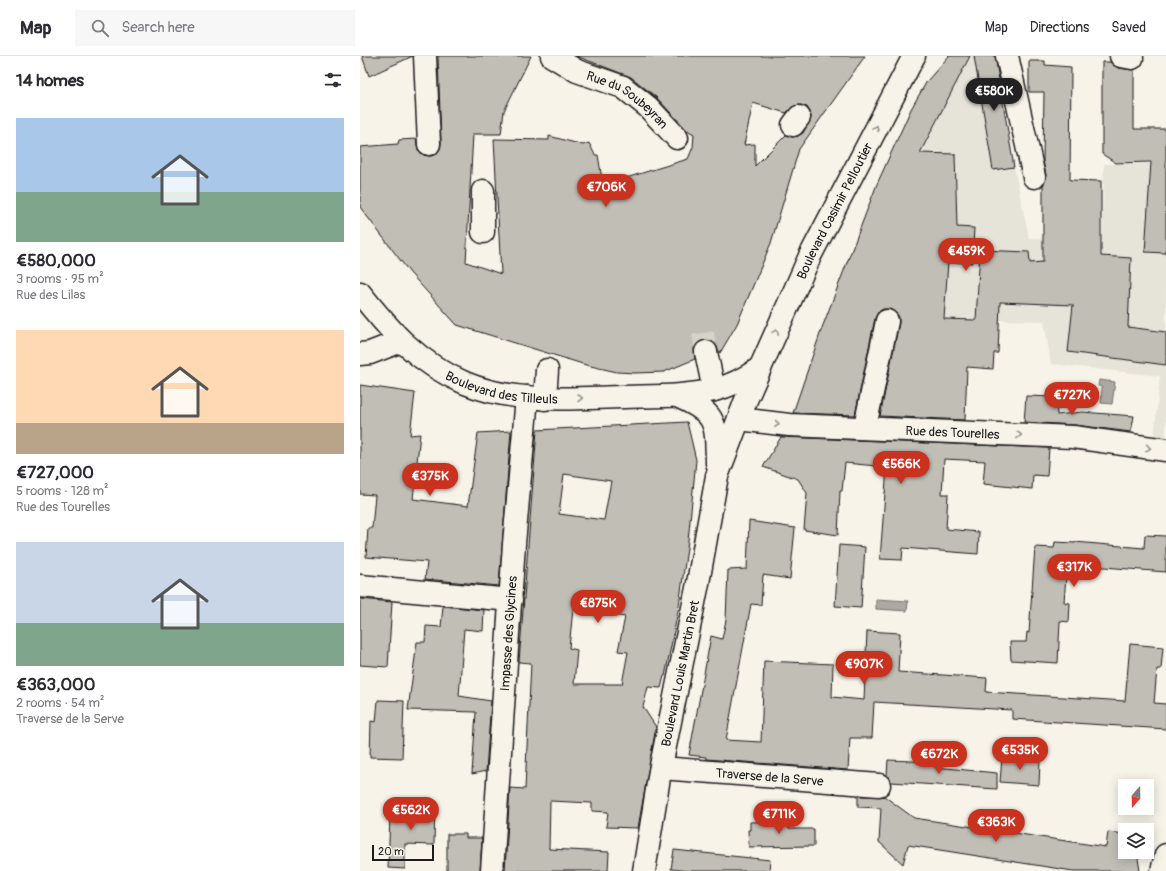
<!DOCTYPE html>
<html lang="en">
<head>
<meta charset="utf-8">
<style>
  :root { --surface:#fff; --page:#f7f7f7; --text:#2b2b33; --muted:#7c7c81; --line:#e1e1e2; --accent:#c8321e }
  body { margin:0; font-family:Pangolin,sans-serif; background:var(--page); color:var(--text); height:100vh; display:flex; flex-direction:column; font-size:15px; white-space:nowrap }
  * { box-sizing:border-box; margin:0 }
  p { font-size:13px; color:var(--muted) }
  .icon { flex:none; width:22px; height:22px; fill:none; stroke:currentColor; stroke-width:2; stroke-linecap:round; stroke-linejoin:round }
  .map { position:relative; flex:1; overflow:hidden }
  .drawer { display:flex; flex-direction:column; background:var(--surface); width:360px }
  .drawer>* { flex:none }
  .needle { width:26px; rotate:200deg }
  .buttons { position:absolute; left:758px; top:723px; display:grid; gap:8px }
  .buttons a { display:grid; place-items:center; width:36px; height:36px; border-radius:0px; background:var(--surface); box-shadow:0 2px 10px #0003; font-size:20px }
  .scale { position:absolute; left:12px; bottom:10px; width:62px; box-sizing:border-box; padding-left:4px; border:2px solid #1c1c1c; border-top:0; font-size:11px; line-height:14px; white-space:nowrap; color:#1c1c1c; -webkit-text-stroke:3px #f7f3e8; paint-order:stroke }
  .price { position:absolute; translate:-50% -34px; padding:0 9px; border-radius:14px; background:var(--accent); color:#fff; font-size:13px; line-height:26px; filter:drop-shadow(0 1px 2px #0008) }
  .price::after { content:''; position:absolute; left:50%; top:24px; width:12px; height:9px; margin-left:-6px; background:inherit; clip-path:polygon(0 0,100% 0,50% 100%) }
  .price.active { background:#222; color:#fff }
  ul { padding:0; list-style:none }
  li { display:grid; align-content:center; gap:8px; height:212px; padding:0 16px }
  li span { display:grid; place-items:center; height:124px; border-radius:0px; color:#555 }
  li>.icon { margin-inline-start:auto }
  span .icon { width:72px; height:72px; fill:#fffc; stroke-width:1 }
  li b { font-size:17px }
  h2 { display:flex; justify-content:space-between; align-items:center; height:48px; padding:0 16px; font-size:17px }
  header { display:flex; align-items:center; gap:24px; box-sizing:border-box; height:56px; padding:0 20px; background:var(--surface); border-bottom:1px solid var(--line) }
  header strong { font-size:19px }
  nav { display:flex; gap:22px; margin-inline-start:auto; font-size:14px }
  .search { width:280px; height:36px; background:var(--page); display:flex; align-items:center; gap:10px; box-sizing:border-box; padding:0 14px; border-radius:0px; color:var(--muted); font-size:15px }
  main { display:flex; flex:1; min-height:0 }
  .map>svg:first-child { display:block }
</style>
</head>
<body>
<header>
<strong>Map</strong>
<div class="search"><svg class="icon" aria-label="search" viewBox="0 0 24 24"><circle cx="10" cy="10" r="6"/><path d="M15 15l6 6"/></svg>Search here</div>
<nav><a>Map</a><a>Directions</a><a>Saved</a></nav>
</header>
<main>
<section class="drawer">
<h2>14 homes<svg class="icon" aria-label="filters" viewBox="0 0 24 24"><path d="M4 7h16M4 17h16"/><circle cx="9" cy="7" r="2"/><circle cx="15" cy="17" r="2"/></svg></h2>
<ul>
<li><span style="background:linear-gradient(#a9c7e8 60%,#7fa58c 0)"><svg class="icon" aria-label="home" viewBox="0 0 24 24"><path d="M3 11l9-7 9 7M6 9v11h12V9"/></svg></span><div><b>€580,000</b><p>3 rooms · 95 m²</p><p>Rue des Lilas</p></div></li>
<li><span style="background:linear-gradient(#ffd9b3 75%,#b9a48a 0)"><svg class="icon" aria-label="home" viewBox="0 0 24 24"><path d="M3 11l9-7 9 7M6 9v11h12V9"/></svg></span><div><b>€727,000</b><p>5 rooms · 128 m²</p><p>Rue des Tourelles</p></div></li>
<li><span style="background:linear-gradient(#c9d6e8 65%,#7fa58c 0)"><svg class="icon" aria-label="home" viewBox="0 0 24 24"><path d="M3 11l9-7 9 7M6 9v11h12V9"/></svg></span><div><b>€363,000</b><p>2 rooms · 54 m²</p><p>Traverse de la Serve</p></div></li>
</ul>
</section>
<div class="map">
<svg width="806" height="815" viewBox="0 0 806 815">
  <rect width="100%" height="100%" fill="#f7f3e8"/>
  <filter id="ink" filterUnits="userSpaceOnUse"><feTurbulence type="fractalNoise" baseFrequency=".025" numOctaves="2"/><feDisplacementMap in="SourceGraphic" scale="8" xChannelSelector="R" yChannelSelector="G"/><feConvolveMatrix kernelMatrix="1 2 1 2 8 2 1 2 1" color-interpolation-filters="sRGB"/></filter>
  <g filter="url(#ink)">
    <polygon fill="#e6e3d9" points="589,0 635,0 654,111 669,182 742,185 744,108 806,108 806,383 794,382 800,320 691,308 684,265 584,263 560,97 534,89 551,53 567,25"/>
    <g fill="#aca9a2" stroke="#72716c">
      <polygon points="739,324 755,326 752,348 741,347 742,331 738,330"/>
      <polygon points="516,543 548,545 547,555 516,553"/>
    </g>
    <g fill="#c0beb5" stroke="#1c1c1c" fill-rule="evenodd">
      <polygon points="2,0 53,0 9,20"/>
      <path d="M78,0h93l-27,55 -3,23h-28l-7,128 35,12 -7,-135 55,1v-4l34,9 6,-2 6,12h3l5,30 85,-26 5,-12 1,-13 -7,-4 -31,-33 -25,-20 -55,-21h289l-66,93 -28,94 -34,81 -17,29 -5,-10 -5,-3h-7l-5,2 -4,6 1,11 -31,13 -29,1 -18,-1 -31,-7 -129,-40 -47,-52 -50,-66v-60l38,-3 1,-4 17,-1 2,11 6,5 6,1 5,-1 5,-6 1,-6zM393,47l33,10 8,-7 7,-1 6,2 3,5 1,6 -8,15 -5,3 -6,1 -6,-2 -31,31v-22l-11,1z"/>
      <polygon points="589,0 610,0 560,97 595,98 597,171 614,172 612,207 588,206 584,263 616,264 620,194 669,196 670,207 683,206 683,129 686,119 683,105 684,36 669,36 669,5 685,5 685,9 711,11 710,124 741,125 741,200 771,202 768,271 806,276 806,309 708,296 713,249 640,246 638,297 634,297 633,313 607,311 605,364 520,360 539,267 539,261 535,255 529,253 523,253 518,256 515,262 495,359 433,357 462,272 517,128 551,53 567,25"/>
      <polygon points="614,0 635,0 654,111 633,114"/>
      <polygon points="742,6 750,6 758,12 774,14 774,73 806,73 806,197 785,196 791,106 756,107 742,98"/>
      <polygon points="0,329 55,337 50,379 60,378 53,443 108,450 118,377 151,375 139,530 65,523 67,506 6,501 8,472 12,472 15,439 0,438"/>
      <polygon points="666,340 696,341 697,359 722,356 774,360 771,376 715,369 664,366"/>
      <path d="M327,366l9,38 -8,81 -9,65 -14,70h-1l-3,12 -13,-1 -5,20 13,20 -18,101 -32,-1 2,-15 -16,-1v-8l-42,-2 -1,48 60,3 -1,19h-103l5,-83 15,1 6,-126 -12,-1 18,-232zM204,418l47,7 -7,39 -45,-6zM213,553l52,8 -7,34 10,1 -6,32h-48l3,-34 -8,-2z"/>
      <polygon points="421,381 689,392 687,420 673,419 672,433 623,428 625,405 584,403 582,438 588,438 586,473 619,476 618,498 543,492 542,504 520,503 527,411 485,407 482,435 480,435 478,479 444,474 447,437 438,423 403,411"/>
      <polygon points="389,465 435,472 430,523 403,519 401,549 391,548 366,684 401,686 404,605 473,608 472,641 504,644 507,575 540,577 538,616 627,622 626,636 765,645 770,588 803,591 801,613 797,613 794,647 806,648 806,673 652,663 652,654 514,646 512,682 490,682 488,714 346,703 346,701 329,699 351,580 362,583 366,564 368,514 387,513"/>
      <polygon points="785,479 806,480 806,516 707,508 704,546 710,547 709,566 700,565 698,607 651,604 650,586 666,586 667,576 669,577 675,491 694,492 695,486 715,487 715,486 784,492"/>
      <polygon points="479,489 505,491 501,552 475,550"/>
      <polygon points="0,543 32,546 28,611 0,609"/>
      <polygon points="83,550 124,554 123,575 104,573 99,640 131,645 126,715 112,718 116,656 48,654 57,586 65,586 66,570 81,571"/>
      <polygon points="18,644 44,645 42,702 10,701 11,665 16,666"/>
      <polygon points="642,701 680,704 679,729 640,726"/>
      <polygon points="528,704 575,706 575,711 637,717 637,733 531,726 527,719"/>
      <polygon points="498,740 524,740 554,762 746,791 748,776 765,778 765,796 777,796 780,815 713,815 548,789 543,808 519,786 521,752 498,751"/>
      <polygon points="47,745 75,746 74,789 45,788 45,813 28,812 30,760 46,760"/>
      <polygon points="429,765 429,773 454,773 454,790 389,791 388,774 390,774 390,766"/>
      <polygon points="87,778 106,778 106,782 122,782 120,815 87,815"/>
      <polygon points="314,794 410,804 409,815 328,815 311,813"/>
    </g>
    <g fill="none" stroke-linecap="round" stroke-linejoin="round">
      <polyline stroke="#d6d3c9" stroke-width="22" stroke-dasharray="22 11" stroke-linecap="butt" points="343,277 346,296"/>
      <defs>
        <g id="street">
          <polyline points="65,0 69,88"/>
          <path id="s1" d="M192,0l25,15 46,16 25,20 29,31"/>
          <polyline points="647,0 674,121"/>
          <polyline points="761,0 772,2"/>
          <polyline points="433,69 439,61"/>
          <polyline points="123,135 123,176"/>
          <polyline points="346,296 354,334"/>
          <polyline points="0,298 10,297 41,285"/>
          <polyline points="185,343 187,314"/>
          <path id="s2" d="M379,363l50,6 284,12 93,13"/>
          <polyline points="505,371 527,265"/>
          <polyline points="0,530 151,544"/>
          <path id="s3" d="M301,712l218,17"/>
          <path id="s4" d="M132,815l22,-327 13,-147"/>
        </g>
        <g id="secondary">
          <path id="s5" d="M0,237c31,39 58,70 105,90 50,21 106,15 159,14 30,-1 60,0 90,-7 17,-4 32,-12 46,-22"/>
          <path d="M317,340c41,18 39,26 40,67"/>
          <path id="s6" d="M284,815l16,-100 38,-188 19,-107 29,-76 64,-144 104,-200"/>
          <polyline points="802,815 806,799"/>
        </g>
      </defs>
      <use href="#street" stroke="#1c1c1c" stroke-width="25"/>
      <use href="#secondary" stroke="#1c1c1c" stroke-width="25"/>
      <use href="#street" stroke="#f7f3e8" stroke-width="22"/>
      <use href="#secondary" stroke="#f7f3e8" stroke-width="22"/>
    </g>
    <defs><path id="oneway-chevron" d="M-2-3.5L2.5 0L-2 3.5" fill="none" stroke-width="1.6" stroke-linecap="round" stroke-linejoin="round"/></defs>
    <g stroke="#94928c">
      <use href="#oneway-chevron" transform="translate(516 72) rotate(-62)"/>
      <use href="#oneway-chevron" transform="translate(416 276) rotate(-66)"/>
      <use href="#oneway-chevron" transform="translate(220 342) rotate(-1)"/>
      <use href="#oneway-chevron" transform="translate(417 368) rotate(5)"/>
      <use href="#oneway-chevron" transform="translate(659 379) rotate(2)"/>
      <use href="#oneway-chevron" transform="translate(788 392) rotate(8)"/>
    </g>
  </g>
  <g text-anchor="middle" stroke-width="3.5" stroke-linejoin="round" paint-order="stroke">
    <g font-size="13" fill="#1c1c1c" stroke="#f7f3e8">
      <text dy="5" stroke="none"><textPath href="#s1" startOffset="88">Rue du Soubeyran</textPath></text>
      <text dy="5" stroke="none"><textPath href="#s6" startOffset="692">Boulevard Casimir Pelloutier</textPath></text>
      <text dy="5" stroke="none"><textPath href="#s5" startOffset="177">Boulevard des Tilleuls</textPath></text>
      <text dy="5" stroke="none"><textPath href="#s2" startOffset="214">Rue des Tourelles</textPath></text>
      <text dy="5" stroke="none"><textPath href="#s4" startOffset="238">Impasse des Glycines</textPath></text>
      <text dy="5" stroke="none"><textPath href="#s6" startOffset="201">Boulevard Louis Martin Bret</textPath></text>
      <text dy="5" stroke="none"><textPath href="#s3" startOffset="109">Traverse de la Serve</textPath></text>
    </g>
  </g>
</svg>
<div class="buttons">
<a><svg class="needle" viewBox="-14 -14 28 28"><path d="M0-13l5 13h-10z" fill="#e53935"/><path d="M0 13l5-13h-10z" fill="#7c7c81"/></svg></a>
<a><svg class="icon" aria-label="layers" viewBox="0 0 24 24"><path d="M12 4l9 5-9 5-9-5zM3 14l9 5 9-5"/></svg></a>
</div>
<div class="scale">20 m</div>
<b class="price active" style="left:634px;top:56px">€580K</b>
<b class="price" style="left:246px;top:152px">€706K</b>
<b class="price" style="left:606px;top:216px">€459K</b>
<b class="price" style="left:712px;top:360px">€727K</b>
<b class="price" style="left:541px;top:429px">€566K</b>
<b class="price" style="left:70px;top:441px">€375K</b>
<b class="price" style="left:714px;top:532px">€317K</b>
<b class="price" style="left:238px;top:568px">€875K</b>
<b class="price" style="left:504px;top:629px">€907K</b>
<b class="price" style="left:660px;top:715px">€535K</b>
<b class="price" style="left:579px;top:719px">€672K</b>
<b class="price" style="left:51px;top:775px">€562K</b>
<b class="price" style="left:419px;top:779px">€711K</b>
<b class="price" style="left:636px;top:787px">€363K</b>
</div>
</main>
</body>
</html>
